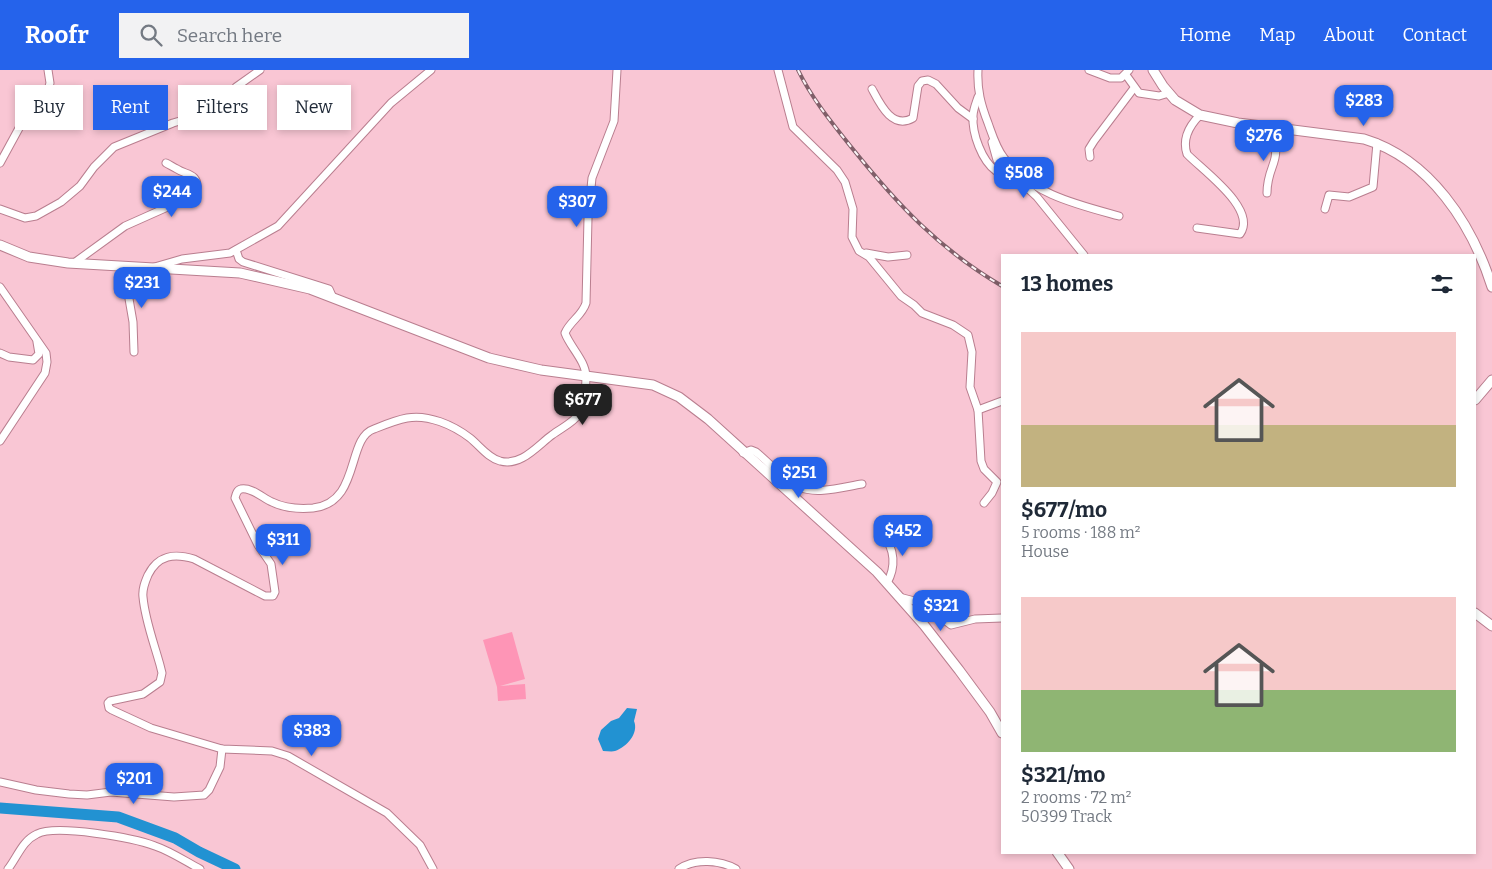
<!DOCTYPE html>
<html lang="en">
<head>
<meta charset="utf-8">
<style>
  :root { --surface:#fff; --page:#f2f2f3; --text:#1f2937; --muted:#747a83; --accent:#2563eb }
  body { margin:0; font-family:Bitter,serif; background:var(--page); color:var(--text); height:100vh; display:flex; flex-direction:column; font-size:19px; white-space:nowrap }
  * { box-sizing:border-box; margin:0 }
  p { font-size:16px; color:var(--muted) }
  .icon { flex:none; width:28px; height:28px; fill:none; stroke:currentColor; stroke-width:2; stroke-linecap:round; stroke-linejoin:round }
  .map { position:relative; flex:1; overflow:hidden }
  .panel { position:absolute; left:1001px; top:184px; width:475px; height:600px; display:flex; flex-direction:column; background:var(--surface); border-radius:0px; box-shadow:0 2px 8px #0003 }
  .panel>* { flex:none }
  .banner { position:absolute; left:15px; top:15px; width:475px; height:45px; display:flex; gap:10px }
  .price { position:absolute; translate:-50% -42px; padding:0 11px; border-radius:10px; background:var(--accent); color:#fff; font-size:16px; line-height:32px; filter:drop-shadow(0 1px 2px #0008) }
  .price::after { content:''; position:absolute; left:50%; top:30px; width:15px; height:11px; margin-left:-8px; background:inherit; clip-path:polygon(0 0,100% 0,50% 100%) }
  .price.selected { background:#222; color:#fff }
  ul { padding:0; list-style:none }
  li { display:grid; align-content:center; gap:10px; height:265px; padding:0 20px }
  li span { display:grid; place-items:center; height:155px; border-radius:0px; color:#555 }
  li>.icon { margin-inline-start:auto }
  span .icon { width:90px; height:90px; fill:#fffc; stroke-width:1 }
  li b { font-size:21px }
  h2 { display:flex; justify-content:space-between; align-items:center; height:60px; padding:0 20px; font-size:21px }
  .pill { padding:0 18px; border-radius:0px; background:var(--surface); box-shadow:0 2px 8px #0003; font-size:18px; line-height:45px }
  .pill.selected { background:var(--accent); color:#fff }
  header { display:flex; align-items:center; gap:30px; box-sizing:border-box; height:70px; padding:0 25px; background:var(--accent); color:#fff }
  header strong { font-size:24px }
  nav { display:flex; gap:28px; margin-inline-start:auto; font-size:18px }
  .search { width:350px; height:45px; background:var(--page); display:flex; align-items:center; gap:12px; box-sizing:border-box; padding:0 18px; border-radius:0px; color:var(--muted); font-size:19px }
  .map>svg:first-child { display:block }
</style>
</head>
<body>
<header>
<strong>Roofr</strong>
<div class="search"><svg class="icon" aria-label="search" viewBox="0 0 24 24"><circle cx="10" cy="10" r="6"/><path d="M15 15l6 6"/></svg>Search here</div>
<nav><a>Home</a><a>Map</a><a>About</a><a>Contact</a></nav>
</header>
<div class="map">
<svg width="1492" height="799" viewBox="0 0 1492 799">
  <rect width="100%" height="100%" fill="#f9c6d4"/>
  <polygon fill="#fe95b6" points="512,562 525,609 500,616 525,614 526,629 498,631 497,617 483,570"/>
  <path fill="#2292d2" d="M627,638l10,1 -3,12c5,12 -7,26 -19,30 -3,1 -8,0 -12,0l-5,-12 3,-9 10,-9 8,-3z"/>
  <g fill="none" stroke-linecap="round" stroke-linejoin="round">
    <polyline stroke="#2292d2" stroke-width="11" points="0,738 118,747 175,768 199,782 235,799"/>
    <defs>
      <g id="minor">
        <polyline points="778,0 793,57 837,100 845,112 853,139 852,167 859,181 869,187 901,226 914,235 922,243 953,255 968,265 972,282 970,317 978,340 1002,331"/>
        <path d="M978,0c-1,20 3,35 10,53 4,11 8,25 16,35 26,36 75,47 115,58"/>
        <polyline points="1089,0 1110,8 1121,8 1129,0"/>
        <polyline points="1126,5 1139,23 1159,26 1169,23"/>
        <path d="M872,19c8,15 20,41 41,29l5,-32 4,-5 6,-1 8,4 22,24 15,11"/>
        <path d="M978,27c-2,6 -5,13 -5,19 -1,18 9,45 23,55l13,1"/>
        <polyline points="992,72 997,90 1037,127 1084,185"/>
        <polyline points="1090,87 1089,79 1094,71 1134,18"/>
        <polyline points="0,93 24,49 44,28 48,20 50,13 48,0"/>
        <path d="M1267,123c0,-31 19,-31 1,-67"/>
        <polyline points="0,139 25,148 36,146 61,132 80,116 94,97 114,77 173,53 210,42 222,34 236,17 260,0"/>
        <polyline points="1325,139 1329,125 1349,127 1373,117 1377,73"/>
        <path d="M1197,158l43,6c18,-25 -38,-64 -53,-80 -5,-15 2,-28 13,-39"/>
        <polyline points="236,180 239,189 243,192 329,219 333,228"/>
        <polyline points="866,183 888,187 907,185"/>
        <path d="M74,193l51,-37 65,-29 7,-9c1,-15 -11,-13 -20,-19 -4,-2 -7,-4 -11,-6"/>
        <polyline points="0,217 46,283 47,292 45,303 0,371"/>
        <polyline points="134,282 133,252 128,223 132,213 151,198 182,189 230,183 278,156 391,33 431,0"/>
        <polyline points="0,283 9,287 33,290 39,284 37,272"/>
        <polyline points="978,340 981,391 984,399 997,412 992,423 984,433"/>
        <path d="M743,383l8,-3 5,2c14,11 27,28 43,35 18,8 44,0 63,-3"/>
        <path d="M883,465c12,14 13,32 4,48"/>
        <polyline points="899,527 922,533 951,555 975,549 1002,548"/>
        <polyline points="0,712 36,720 69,724 87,725 111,722 174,727 204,725 209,720 220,697 222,679"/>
        <path d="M8,799c10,-13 14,-28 29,-35 19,-10 97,4 118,12 15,5 30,15 45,23"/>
        <path d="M433,799l-13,-24 -33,-32 -99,-57 -16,-5 -50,-2 -71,-21 -39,-18 -3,-2 -1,-5 2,-2 33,-7 17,-12 2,-9 -2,-8c-6,-22 -15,-45 -17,-68 -1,-8 2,-15 5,-22 10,-20 26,-22 46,-16l71,37h8l2,-4 -4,-28 -13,-19 -23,-47c1,-4 2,-8 6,-9 11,-2 23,10 31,13 12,6 28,7 41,6 48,-5 33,-70 61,-79 10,-4 22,-9 33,-11 21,-4 46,7 63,20 10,8 18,20 30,23 21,6 38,-16 52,-26 9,-7 21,-12 27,-21 5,-10 7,-26 7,-37 0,-16 -16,-30 -21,-44 5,-12 17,-17 21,-30l2,-85 4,-40 22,-57 3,-51"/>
        <path d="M679,799c16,-11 41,-9 57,0"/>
      </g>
      <g id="tertiary">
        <path d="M1153,0l10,16 12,14 25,15 38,8 126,16c66,20 108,85 128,148"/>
        <polyline points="0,175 29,187 68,193 240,203 310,219 489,288 541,300 653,315 679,327 708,349 877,502 924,555 959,600 990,642 1002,663"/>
        <polyline points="1475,330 1492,310"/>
        <polyline points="1475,543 1492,556"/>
        <polyline points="1057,782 1069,799"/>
      </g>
    </defs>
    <use href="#minor" stroke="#b97e8f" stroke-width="9"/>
    <use href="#tertiary" stroke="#b97e8f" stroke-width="11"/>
    <use href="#minor" stroke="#fff" stroke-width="7"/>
    <use href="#tertiary" stroke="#fff" stroke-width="9"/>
    <defs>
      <path id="rail" d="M798,0c14,29 34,53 54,78 45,56 87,101 150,138"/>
    </defs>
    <use href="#rail" stroke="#805f69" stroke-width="4"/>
    <use href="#rail" stroke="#fbf4f6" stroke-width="2" stroke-dasharray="5.5" stroke-linecap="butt"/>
  </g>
</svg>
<b class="price" style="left:1364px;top:57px">$283</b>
<b class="price" style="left:1264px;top:92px">$276</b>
<b class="price" style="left:1024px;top:129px">$508</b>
<b class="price" style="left:172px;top:148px">$244</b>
<b class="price" style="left:577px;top:158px">$307</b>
<b class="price" style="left:142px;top:239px">$231</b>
<b class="price selected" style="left:583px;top:356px">$677</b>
<b class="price" style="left:799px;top:429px">$251</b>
<b class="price" style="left:903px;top:487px">$452</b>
<b class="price" style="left:283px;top:496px">$311</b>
<b class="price" style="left:941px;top:562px">$321</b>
<b class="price" style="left:312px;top:687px">$383</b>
<b class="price" style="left:134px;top:735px">$201</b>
<div class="banner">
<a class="pill">Buy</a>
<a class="pill selected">Rent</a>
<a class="pill">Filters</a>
<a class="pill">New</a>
</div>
<section class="panel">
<h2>13 homes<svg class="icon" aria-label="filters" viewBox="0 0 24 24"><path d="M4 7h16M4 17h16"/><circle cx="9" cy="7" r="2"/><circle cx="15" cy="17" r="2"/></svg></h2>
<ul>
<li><span style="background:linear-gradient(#f6c9c9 60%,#c2b280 0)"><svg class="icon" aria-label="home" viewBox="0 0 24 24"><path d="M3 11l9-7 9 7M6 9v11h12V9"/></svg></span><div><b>$677/mo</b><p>5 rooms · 188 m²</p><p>House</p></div></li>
<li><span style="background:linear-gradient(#f6c9c9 60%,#8fb573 0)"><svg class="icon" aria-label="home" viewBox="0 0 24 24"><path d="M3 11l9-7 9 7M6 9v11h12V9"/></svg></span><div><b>$321/mo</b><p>2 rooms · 72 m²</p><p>50399 Track</p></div></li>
</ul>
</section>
</div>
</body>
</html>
